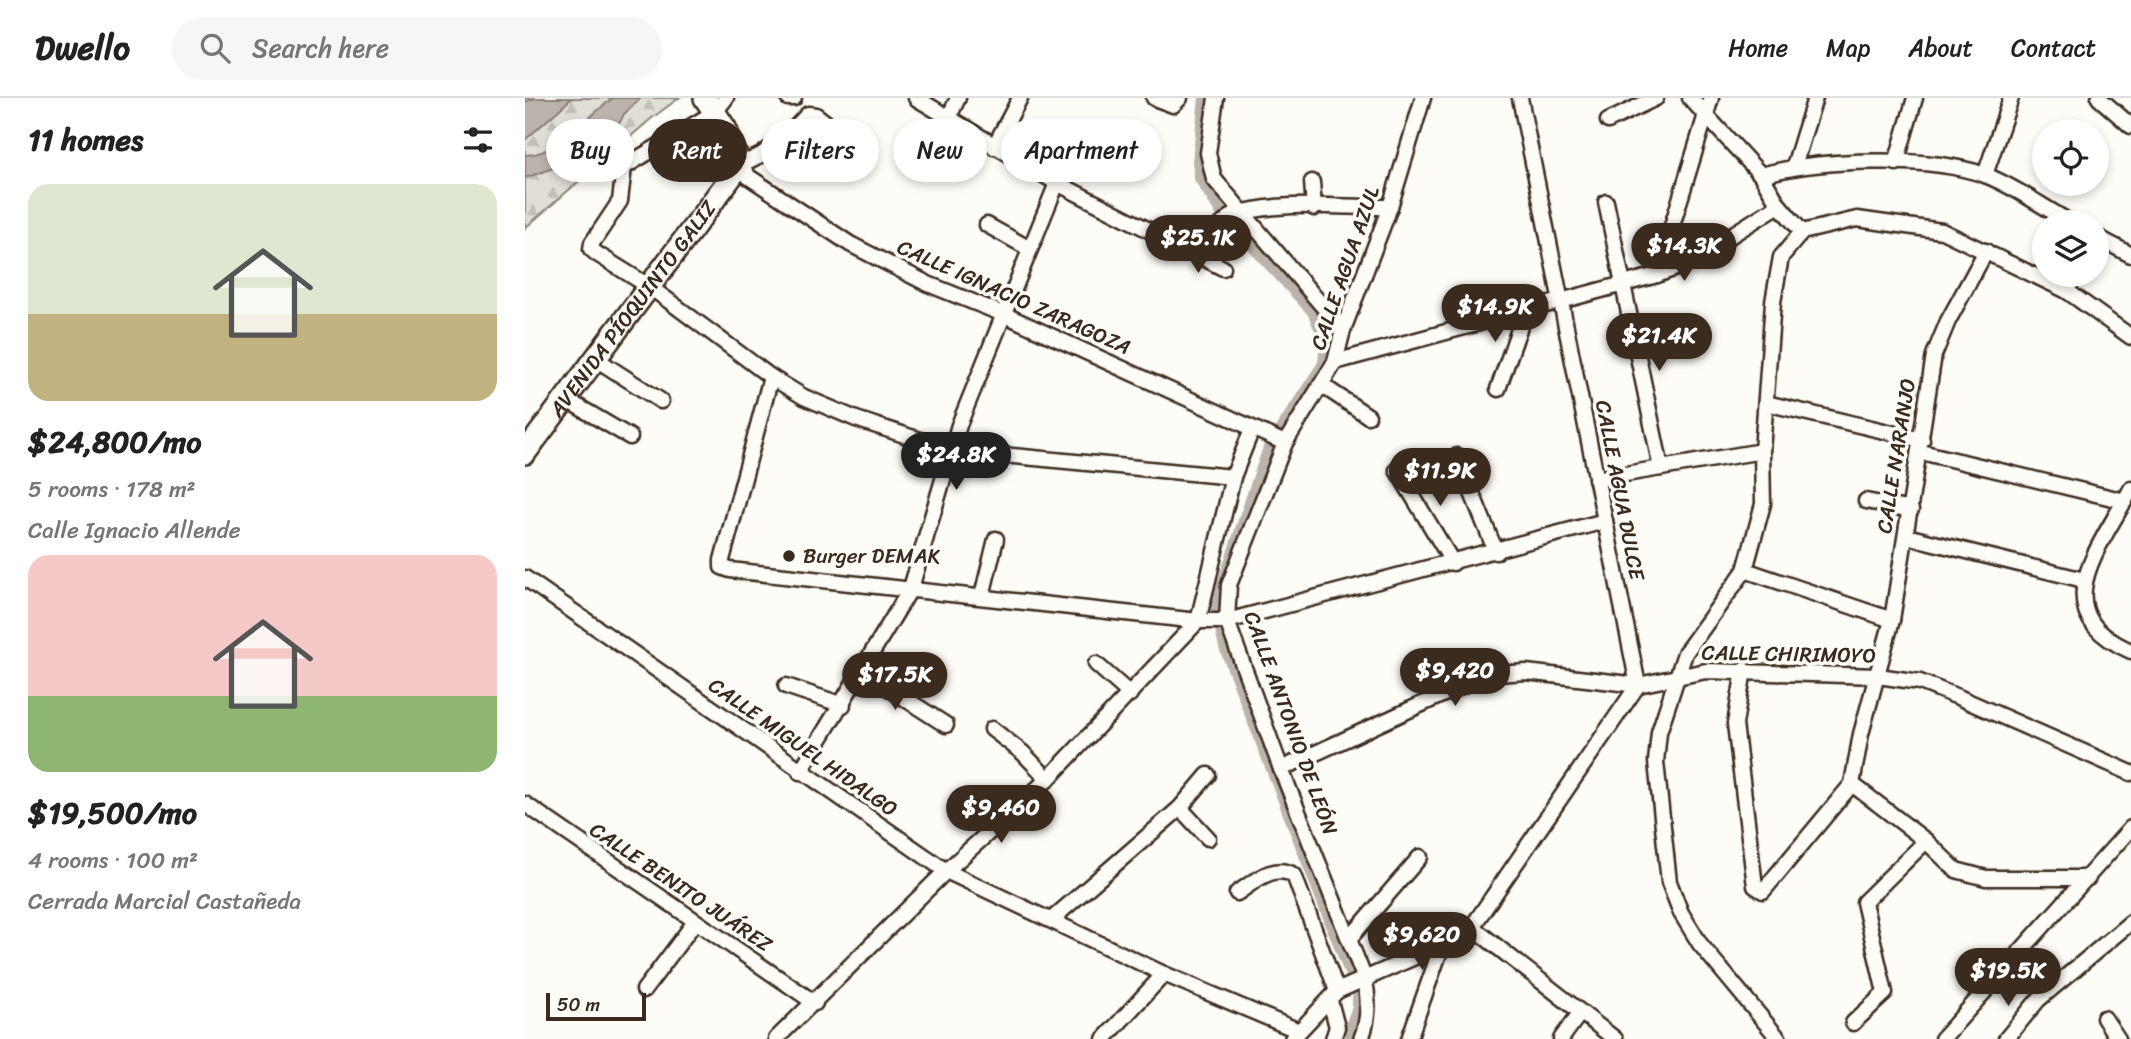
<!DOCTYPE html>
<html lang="en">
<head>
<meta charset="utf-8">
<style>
  :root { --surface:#fff; --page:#f6f6f6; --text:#222; --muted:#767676; --line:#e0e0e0; --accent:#3b2a1e }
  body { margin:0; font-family:Sriracha,sans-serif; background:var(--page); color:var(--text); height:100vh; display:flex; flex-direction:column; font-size:26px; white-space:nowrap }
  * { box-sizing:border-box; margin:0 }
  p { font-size:23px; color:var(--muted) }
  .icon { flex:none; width:38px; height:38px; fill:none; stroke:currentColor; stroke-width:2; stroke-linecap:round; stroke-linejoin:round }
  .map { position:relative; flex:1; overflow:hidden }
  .side { display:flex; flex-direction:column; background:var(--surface); width:525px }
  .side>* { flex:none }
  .guide { position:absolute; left:21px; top:21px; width:665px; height:63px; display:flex; gap:14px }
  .buttons { position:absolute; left:1507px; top:21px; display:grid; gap:14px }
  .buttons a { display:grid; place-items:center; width:77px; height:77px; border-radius:50%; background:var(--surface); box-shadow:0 4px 10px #0003; font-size:35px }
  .scale { position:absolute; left:21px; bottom:18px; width:100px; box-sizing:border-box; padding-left:7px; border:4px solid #3b2a1e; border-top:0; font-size:19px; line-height:24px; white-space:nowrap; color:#3b2a1e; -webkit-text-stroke:5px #fdfcf7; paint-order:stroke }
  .price { position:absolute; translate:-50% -60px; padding:0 16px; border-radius:24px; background:var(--accent); color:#fff; font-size:23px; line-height:46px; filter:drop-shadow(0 2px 4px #0008) }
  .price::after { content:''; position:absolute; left:50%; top:42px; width:21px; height:16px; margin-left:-10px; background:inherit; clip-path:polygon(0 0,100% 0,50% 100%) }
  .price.selected { background:#222; color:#fff }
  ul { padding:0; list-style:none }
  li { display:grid; align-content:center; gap:14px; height:371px; padding:0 28px }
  li span { display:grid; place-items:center; height:217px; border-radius:21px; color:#555 }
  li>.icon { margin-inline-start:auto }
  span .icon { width:126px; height:126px; fill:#fffc; stroke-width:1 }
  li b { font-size:30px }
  h2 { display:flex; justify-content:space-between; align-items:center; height:84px; padding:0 28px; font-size:30px }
  .tag { padding:0 24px; border-radius:32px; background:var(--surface); box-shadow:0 4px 10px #0003; font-size:24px; line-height:63px }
  .tag.selected { background:var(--accent); color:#fff }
  header { display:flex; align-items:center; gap:42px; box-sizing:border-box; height:98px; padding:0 35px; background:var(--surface); border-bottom:2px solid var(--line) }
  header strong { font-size:33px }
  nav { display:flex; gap:38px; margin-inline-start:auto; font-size:24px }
  .search { width:490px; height:63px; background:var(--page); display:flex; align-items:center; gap:18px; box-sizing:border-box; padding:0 24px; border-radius:38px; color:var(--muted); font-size:26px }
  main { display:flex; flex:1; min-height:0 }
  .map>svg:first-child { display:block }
</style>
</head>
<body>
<header>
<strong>Dwello</strong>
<div class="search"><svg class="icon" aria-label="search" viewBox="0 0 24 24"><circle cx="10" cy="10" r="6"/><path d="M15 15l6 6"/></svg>Search here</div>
<nav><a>Home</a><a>Map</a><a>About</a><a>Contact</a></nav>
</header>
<main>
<section class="side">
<h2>11 homes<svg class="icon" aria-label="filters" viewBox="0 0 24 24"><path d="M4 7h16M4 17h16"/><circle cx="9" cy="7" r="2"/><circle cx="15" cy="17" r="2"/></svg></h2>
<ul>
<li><span style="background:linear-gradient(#dfe7d0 60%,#c2b280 0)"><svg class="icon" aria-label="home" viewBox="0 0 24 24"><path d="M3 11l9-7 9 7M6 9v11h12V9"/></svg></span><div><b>$24,800/mo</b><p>5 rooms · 178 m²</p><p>Calle Ignacio Allende</p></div></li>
<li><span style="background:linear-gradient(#f6c9c9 65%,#8fb573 0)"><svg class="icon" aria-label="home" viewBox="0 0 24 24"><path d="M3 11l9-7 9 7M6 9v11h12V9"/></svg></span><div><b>$19,500/mo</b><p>4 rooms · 100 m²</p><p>Cerrada Marcial Castañeda</p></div></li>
</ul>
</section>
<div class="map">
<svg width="1606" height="941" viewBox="0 0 1606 941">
  <defs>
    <pattern id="forest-firs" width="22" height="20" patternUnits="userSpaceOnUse" patternTransform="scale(1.75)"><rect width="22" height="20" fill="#e1ded7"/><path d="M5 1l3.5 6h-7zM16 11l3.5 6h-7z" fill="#c2bfb8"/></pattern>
  </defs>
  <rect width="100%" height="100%" fill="#fdfcf7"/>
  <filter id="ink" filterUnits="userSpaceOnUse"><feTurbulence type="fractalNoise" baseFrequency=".0143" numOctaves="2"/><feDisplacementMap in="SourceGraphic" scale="14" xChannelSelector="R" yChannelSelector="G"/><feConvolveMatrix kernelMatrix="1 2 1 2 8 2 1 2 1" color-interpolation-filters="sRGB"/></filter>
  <g filter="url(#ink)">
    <polygon fill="url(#forest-firs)" stroke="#8e847a" stroke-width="2" points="0,0 154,0 127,20 0,130"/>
    <g fill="#bbb4ad" stroke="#887d74" stroke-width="2">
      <polygon points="11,0 47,0 0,42 0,4"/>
      <path d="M88,0h28l-17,16 -8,16 -20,23 -71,25v-23c31,1 65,-41 88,-57z"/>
    </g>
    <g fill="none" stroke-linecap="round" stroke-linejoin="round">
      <g stroke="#bbb4ad" stroke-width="14">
        <polyline points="681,0 674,63 676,80 697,113 789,213 801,241 801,255 800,266 745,350 729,396 692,507 701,549 826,874"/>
        <polyline points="822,941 834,910 834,893"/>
      </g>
      <defs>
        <g id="street">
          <polyline points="201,0 190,14 99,69 95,103 67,145 66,151 72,156 125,189 246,279 279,299 331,321 425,352 708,379"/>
          <polyline points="263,0 269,0"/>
          <polyline points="391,0 532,85 698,170"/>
          <polyline points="629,0 648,7 655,0"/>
          <polyline points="691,0 683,55 689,81 818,232"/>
          <polyline points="995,0 1113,587"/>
          <polyline points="1165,0 1236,77 1254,107 1277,134"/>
          <polyline points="1574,0 1606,28"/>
          <polyline points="423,21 433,0"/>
          <polyline points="1083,23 1131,0"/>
          <polyline points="469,49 495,0"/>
          <polyline points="338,53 291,17 283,16 264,36 236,57 215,67 224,79 325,146 403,186 478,216 760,345"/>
          <polyline points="1371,65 1390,0"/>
          <polyline points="1269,68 1290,0"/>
          <path d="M1236,77c57,-16 168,-20 224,0 29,11 58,32 85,47"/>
          <polyline points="1460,77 1486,0"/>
          <polyline points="787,84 789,110"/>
          <polyline points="1081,104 1136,370"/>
          <polyline points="462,127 505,151"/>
          <polyline points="1572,139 1606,157"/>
          <path d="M665,153l43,-36c45,-15 109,-7 157,-8"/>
          <polyline points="1132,177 1186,0"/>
          <polyline points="1542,193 1549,177"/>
          <polyline points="71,261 136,303"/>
          <polyline points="810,264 1132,177 1159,167 1254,107"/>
          <polyline points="246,279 197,462 197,469 205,472 673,523 702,523 1080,423"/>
          <polyline points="798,288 843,318"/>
          <polyline points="973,291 1000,214"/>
          <polyline points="42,302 105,339"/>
          <polyline points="1241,305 1397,342"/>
          <polyline points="1396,354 1600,403"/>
          <polyline points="932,358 971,454"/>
          <polyline points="872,372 928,465"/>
          <polyline points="1071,381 1237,353"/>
          <path d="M1606,391c-31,59 -89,124 0,162"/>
          <polyline points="1341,403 1386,412"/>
          <polyline points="1381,438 1559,482"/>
          <polyline points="1220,472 1367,522"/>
          <polyline points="0,480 421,773 639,876 774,933"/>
          <polyline points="457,498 471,441"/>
          <polyline points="571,566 605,596"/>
          <polyline points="1219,572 1210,626 1230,788 1238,793 1327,686 1336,636 1367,522 1409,257 1423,223 1461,153"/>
          <polyline points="337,573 421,627"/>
          <polyline points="261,588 318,607"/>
          <polyline points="467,631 498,655 523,681"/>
          <polyline points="756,671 947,583 972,576 1001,574 1113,587 1181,573 1353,578 1395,584 1433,599 1606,675"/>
          <polyline points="275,674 386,490 434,327 532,85"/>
          <polyline points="1327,686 1401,743 1431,772 1461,780 1563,780"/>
          <polyline points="0,706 290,905"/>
          <polyline points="655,710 683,740"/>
          <path d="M712,795c17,-11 36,-30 57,-18l43,116"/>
          <polyline points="526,822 655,710 683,677"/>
          <polyline points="947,829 1090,941"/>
          <polyline points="825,840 895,759"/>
          <polyline points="119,892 170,824"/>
          <polyline points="805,903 812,929 808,941"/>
          <polyline points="1579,920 1593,941"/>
          <polyline points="1328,925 1360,895 1339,804 1401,743"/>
          <polyline points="251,941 421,773 523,681 673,523 708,379 727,331"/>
          <polyline points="579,941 639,876"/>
          <polyline points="767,941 812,893 917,847 947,829 1113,587"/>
          <path d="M836,941c8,-19 8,-42 3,-62l-83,-208 -54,-148 2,-36 56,-142 50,-81 8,-32 47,-123 33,-109"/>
          <polyline points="884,941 917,847"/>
          <polyline points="1036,941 1055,915"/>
          <polyline points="1254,941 1175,846 1156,815 1144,784 1131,664 1134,634 1160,555 1220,472 1238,406 1237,353 1248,204 1256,159 1277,134 1332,121 1417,133 1542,193 1606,239"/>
          <polyline points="1417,941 1606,730"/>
          <polyline points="1481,941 1513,902 1606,824"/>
        </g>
        <g id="secondary">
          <path id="s1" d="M0,355l215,-288 -15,-37 -20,-30"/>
        </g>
      </defs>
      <use href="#street" stroke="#3b2a1e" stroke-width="19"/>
      <use href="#secondary" stroke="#3b2a1e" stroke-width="26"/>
      <use href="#street" stroke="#fdfcf7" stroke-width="14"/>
      <use href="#secondary" stroke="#fdfcf7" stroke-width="21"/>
    </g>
  </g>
  <circle fill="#3b2a1e" stroke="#fdfcf7" stroke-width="2.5" cx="264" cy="458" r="7"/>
  <g text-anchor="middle" stroke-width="7" stroke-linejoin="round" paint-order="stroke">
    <g font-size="21" fill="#3b2a1e" stroke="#fdfcf7">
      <text transform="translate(820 170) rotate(-71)" y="7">CALLE AGUA AZUL</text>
      <text transform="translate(489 199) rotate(24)" y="7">CALLE IGNACIO ZARAGOZA</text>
      <text dy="7" stroke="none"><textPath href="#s1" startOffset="180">AVENIDA PÍOQUINTO GALIZ</textPath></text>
      <text transform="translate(1371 358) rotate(-81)" y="7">CALLE NARANJO</text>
      <text transform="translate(1095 392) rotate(79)" y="7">CALLE AGUA DULCE</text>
      <text transform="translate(1264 556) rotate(1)" y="7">CALLE CHIRIMOYO</text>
      <text transform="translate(766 625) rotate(70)" y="7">CALLE ANTONIO DE LEÓN</text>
      <text transform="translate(278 649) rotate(35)" y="7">CALLE MIGUEL HIDALGO</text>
      <text transform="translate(156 789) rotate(34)" y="7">CALLE BENITO JUÁREZ</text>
    </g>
    <g font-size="21" fill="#3b2a1e" stroke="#fdfcf7" text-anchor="start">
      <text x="278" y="465">Burger DEMAK</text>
    </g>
  </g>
</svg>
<div class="buttons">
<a><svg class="icon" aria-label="locate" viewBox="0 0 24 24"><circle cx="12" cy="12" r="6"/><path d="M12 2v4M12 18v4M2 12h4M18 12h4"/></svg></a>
<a><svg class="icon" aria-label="layers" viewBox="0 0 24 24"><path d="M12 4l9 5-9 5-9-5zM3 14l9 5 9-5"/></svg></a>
</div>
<div class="scale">50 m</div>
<b class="price" style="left:673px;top:177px">$25.1K</b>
<b class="price" style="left:1159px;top:185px">$14.3K</b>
<b class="price" style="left:970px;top:246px">$14.9K</b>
<b class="price" style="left:1134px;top:275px">$21.4K</b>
<b class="price selected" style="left:431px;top:394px">$24.8K</b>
<b class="price" style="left:915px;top:410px">$11.9K</b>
<b class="price" style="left:930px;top:610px">$9,420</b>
<b class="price" style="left:370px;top:614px">$17.5K</b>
<b class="price" style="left:476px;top:747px">$9,460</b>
<b class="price" style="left:897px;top:874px">$9,620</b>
<b class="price" style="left:1483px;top:910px">$19.5K</b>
<div class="guide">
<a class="tag">Buy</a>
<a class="tag selected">Rent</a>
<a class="tag">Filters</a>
<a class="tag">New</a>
<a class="tag">Apartment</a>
</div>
</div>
</main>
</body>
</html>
